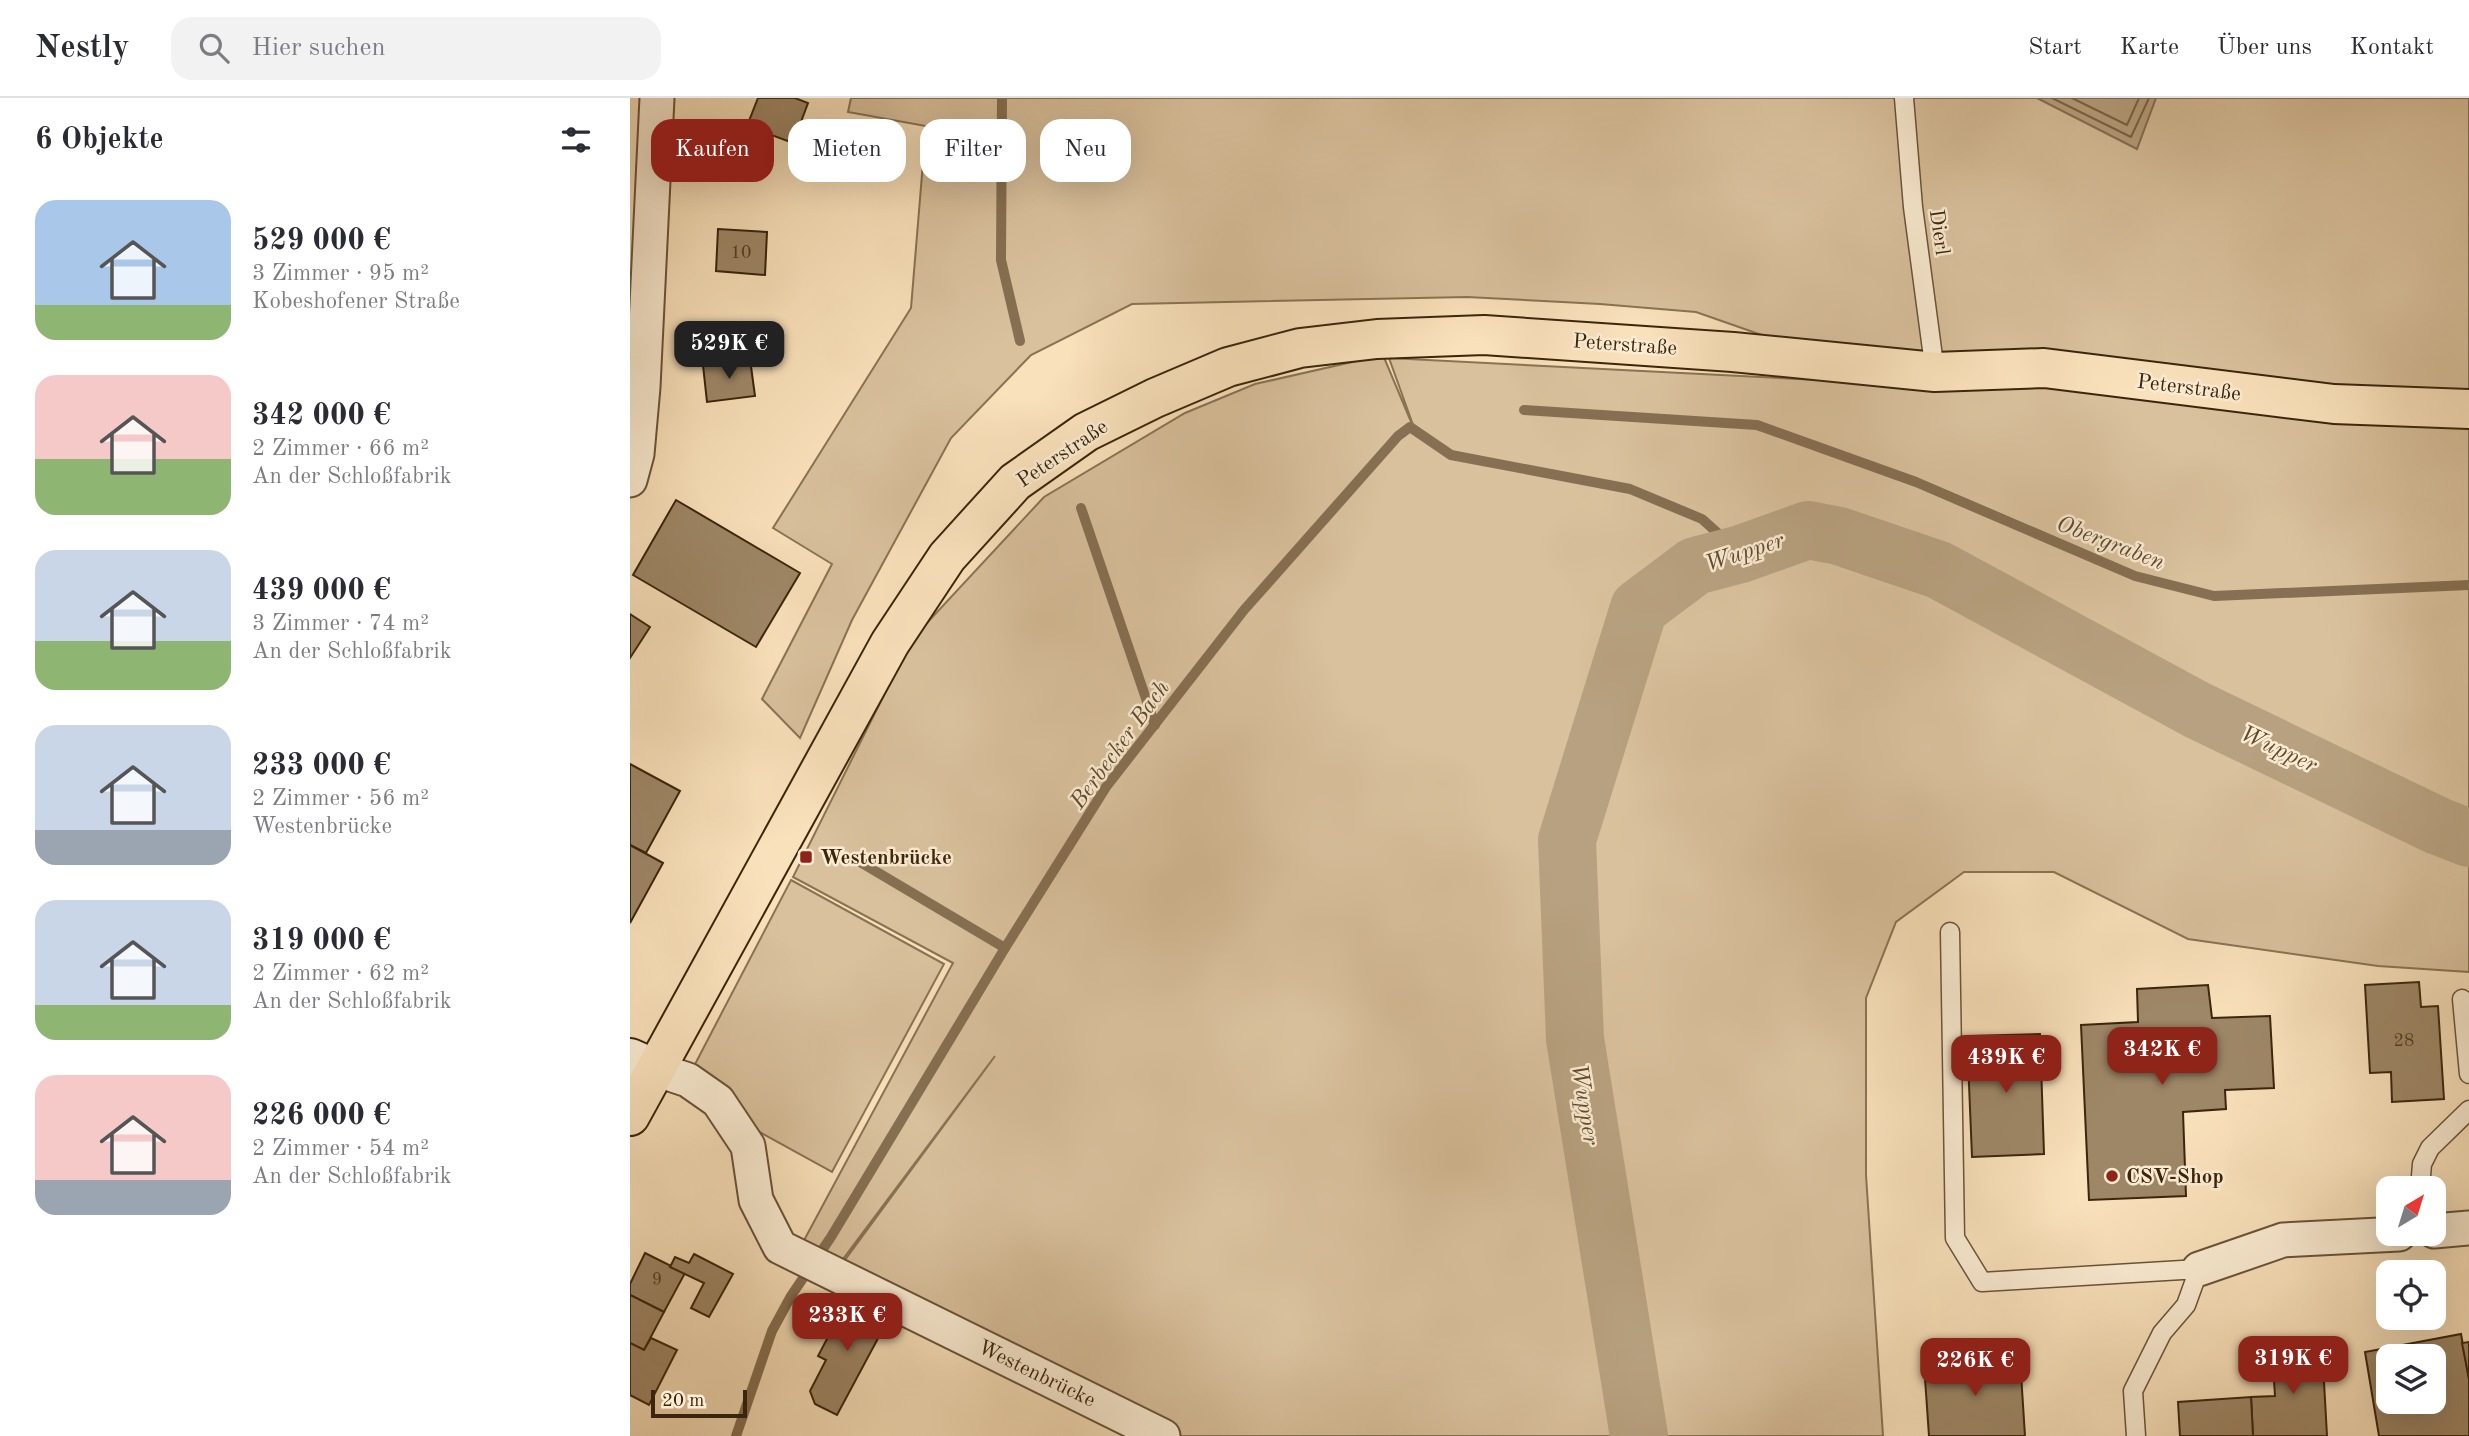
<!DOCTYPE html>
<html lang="de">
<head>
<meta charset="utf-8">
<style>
  :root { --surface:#fff; --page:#f2f2f3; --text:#2b2b33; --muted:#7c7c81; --line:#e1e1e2; --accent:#8f2418 }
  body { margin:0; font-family:"Old Standard TT",serif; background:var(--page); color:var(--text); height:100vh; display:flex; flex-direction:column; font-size:26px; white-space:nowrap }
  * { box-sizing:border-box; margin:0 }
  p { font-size:23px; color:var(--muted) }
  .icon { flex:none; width:38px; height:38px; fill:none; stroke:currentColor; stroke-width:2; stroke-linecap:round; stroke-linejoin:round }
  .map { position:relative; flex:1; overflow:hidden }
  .sheet { display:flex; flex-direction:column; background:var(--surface); width:630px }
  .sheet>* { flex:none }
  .banner { position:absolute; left:21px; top:21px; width:665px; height:63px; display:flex; gap:14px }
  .needle { width:46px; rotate:38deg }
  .fabs { position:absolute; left:1746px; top:1078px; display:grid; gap:14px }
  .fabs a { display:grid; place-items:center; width:70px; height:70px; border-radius:14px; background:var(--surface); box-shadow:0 7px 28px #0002; font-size:35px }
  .scale { position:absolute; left:21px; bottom:18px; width:96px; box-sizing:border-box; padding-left:7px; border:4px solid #3b250c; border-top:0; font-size:19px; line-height:24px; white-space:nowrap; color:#3b250c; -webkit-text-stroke:5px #fbecd3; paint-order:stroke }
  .price { position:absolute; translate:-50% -60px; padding:0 16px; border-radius:14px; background:var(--accent); color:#fff; font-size:23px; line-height:46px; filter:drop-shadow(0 2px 4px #0008) }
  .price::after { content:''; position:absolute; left:50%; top:42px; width:21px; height:16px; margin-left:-10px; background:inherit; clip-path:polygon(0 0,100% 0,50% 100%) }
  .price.on { background:#222; color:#fff }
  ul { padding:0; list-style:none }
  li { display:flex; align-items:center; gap:21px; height:175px; padding:0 35px }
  li span { display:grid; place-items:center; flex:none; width:196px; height:140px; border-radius:21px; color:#555 }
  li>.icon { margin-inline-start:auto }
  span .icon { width:84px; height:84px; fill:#fffc; stroke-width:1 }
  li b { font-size:30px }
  h2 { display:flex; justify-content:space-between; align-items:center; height:84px; padding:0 35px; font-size:30px }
  .pill { padding:0 24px; border-radius:21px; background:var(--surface); box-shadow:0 7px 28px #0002; font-size:24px; line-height:63px }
  .pill.on { background:var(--accent); color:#fff }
  header { display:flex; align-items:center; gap:42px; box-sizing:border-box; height:98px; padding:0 35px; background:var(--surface); border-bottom:2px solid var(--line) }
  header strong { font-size:33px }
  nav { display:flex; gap:38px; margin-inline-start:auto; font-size:24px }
  .search { width:490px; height:63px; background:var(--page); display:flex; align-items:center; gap:18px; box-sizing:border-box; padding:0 24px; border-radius:21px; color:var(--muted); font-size:26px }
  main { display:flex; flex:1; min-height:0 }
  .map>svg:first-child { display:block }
</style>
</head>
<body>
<header>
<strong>Nestly</strong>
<div class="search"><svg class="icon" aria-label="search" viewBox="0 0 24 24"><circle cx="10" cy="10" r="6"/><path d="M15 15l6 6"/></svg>Hier suchen</div>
<nav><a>Start</a><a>Karte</a><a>Über uns</a><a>Kontakt</a></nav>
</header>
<main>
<section class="sheet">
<h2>6 Objekte<svg class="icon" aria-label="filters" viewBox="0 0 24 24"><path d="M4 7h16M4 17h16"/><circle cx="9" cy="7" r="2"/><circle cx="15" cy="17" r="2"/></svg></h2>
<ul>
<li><span style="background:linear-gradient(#a9c7e8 75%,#8fb573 0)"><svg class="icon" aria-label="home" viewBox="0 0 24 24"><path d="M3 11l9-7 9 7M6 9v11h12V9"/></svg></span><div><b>529 000 €</b><p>3 Zimmer · 95 m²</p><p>Kobeshofener Straße</p></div></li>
<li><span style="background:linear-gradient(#f6c9c9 60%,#8fb573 0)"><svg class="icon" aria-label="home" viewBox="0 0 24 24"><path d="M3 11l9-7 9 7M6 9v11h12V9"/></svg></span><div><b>342 000 €</b><p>2 Zimmer · 66 m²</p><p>An der Schloßfabrik</p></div></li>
<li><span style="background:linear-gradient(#c9d6e8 65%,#8fb573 0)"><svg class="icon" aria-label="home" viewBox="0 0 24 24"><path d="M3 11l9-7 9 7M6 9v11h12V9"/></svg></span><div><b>439 000 €</b><p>3 Zimmer · 74 m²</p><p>An der Schloßfabrik</p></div></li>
<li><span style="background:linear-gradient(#c9d6e8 75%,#9aa5b1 0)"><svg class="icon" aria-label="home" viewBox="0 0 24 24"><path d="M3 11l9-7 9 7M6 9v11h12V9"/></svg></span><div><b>233 000 €</b><p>2 Zimmer · 56 m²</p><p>Westenbrücke</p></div></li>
<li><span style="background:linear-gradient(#c9d6e8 75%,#8fb573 0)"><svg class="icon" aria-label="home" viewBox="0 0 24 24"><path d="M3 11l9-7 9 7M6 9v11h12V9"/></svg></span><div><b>319 000 €</b><p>2 Zimmer · 62 m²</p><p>An der Schloßfabrik</p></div></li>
<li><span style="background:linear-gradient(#f6c9c9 75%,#9aa5b1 0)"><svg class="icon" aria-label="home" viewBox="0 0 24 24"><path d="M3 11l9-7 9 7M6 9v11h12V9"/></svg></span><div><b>226 000 €</b><p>2 Zimmer · 54 m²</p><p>An der Schloßfabrik</p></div></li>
</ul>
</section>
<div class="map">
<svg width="1839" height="1338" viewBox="0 0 1839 1338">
  <rect width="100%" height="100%" fill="#f9e1bb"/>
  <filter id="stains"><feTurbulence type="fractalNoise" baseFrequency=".00286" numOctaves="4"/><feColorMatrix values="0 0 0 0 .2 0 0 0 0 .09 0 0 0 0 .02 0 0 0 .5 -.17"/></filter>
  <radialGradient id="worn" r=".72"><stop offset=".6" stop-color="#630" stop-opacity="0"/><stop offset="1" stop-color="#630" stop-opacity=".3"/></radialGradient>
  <g fill="#d9c19d" stroke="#8a7354" stroke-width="2">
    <polygon points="221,0 1839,0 1839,874 1748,868 1558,841 1424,774 1334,774 1266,824 1236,900 1236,1077 1253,1338 538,1338 212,1166 365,958 210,1165 172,1146 323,865 163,779 282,541 414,399 555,315 625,286 753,257 787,338 759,260 1209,283 1206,263 1066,214 970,206 837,199 502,206 401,257 321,340 222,522 170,640 132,601 202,466 143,430 281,210 296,28 218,14"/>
    <polygon points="161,782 314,866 202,1074 124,1031 63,970"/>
  </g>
  <polygon fill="#b8a180" stroke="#866f52" stroke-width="2" points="1407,0 1526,0 1507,51"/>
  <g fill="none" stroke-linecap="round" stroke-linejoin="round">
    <g stroke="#7a6346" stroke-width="2">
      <polyline points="1422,0 1501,39 1519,0"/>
      <polyline points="1442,0 1497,27 1509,0"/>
    </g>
    <g stroke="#866f52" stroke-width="10">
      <polyline points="372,0 371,162 390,243"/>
      <polyline points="894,312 1127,327 1286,384 1505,478 1584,498 1839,487"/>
      <polyline points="451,410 525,627"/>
      <polyline points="225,761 375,850"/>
      <polyline points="106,1338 142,1233 161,1198 201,1139 375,850 476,689 614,512 768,338 780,329 821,357 1000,391 1072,421 1111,456"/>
    </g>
    <polyline stroke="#b8a180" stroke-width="58" points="1009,1338 945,941 937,742 1009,510 1065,468 1111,456 1178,432 1209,438 1309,472 1567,612 1808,728 1839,740"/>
  </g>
  <g fill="#9e8767" stroke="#3b250c" stroke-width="2" fill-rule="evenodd">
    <polygon points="128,0 165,0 178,5 163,45 117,28"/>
    <polygon points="88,131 137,134 135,177 86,173"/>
    <polygon points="120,261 125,298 77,304 73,267"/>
    <polygon points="46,402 170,475 126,549 3,477"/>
    <polygon points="0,516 20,529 0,560"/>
    <polygon points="0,666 50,693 16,755 0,747"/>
    <polygon points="0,747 33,765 0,825"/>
    <polygon points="1789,884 1791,909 1808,908 1814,1001 1762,1004 1761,974 1740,975 1735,887"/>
    <polygon points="1578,887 1582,920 1640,918 1644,990 1595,992 1596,1011 1553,1014 1556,1098 1459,1102 1451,927 1508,924 1507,891"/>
    <polygon points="1410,936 1414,1056 1342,1059 1337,938"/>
    <polygon points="15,1155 55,1175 34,1214 0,1197 0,1186"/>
    <polygon points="64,1156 103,1176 79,1219 61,1210 74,1185 40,1169 45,1159 59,1165"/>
    <polygon points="0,1197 34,1214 14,1252 0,1245"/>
    <polygon points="220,1197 260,1218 207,1317 185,1306 180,1293 196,1262 188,1258"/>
    <path d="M1831,1236l8,45v57h-90l-14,-84zM1759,1258h45v46h-45z"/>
    <polygon points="21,1240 47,1252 19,1307 0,1297 0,1245 14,1252"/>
    <polygon points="1839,1244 1839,1281 1832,1245"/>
    <polygon points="1692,1248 1697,1338 1623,1338 1621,1299 1645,1298 1642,1251"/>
    <polygon points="1390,1260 1395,1338 1299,1338 1294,1266"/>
    <polygon points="1621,1299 1623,1338 1550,1338 1548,1304"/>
  </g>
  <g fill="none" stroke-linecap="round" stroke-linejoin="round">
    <defs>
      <g id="lane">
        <polyline points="1274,0 1283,109 1305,274"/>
        <polyline points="1320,834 1325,1140 1352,1184 1569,1171 1556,1207 1532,1235 1503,1293 1506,1338"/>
        <polyline points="1832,901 1839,976"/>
        <polyline points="1790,1090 1792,1066 1800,1050 1839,1012"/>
      </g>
      <g id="street">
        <polyline points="0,382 7,356 13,289 27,0"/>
        <polyline points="25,971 58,982 88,1003 118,1048 126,1102 150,1149 533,1338"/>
        <polyline points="1804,1133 1839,1130"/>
        <polyline points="1569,1171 1653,1142 1769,1136"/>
      </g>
      <polyline id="secondary" points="0,960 25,971"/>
      <polyline id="primary" points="0,1018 260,545 317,459 385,384 456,334 525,300 598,269 670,250 747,241 854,237 1103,254 1305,274 1414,270 1704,306 1839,311"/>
    </defs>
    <use href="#lane" stroke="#6a5438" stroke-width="21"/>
    <use href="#street" stroke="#6a5438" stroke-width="37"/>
    <use href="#secondary" stroke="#3b250c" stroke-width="42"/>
    <use href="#primary" stroke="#3b250c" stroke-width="42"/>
    <use href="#lane" stroke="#fbecd3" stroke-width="18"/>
    <use href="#street" stroke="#fbecd3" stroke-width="33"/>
    <use href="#secondary" stroke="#fbecd3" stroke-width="38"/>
    <use href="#primary" stroke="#f9e1bb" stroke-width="38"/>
  </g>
  <g fill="#8f2418" stroke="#fbecd3" stroke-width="2.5">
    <rect x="169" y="752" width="14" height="14" rx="3.5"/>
    <circle cx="1482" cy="1078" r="7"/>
  </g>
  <g text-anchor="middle" stroke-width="5" stroke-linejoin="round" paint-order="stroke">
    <g font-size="18" fill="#543e23">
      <text x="111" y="160">10</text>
      <text x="1774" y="948">28</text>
      <text x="27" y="1187">9</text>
    </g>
    <g font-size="21" fill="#3b250c" stroke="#fbecd3">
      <text transform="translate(1310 134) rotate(82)" y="7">Dierl</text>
      <text transform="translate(995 246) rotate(4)" y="7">Peterstraße</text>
      <text transform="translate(1559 289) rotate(7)" y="7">Peterstraße</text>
      <text transform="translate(432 355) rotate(-34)" y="7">Peterstraße</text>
      <text transform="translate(407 1275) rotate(26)" y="7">Westenbrücke</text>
    </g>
    <g font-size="21" font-weight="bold" fill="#3b250c" stroke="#fbecd3" text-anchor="start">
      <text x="190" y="766">Westenbrücke</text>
      <text x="1496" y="1085">CSV-Shop</text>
    </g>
    <g font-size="23" font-style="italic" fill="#604a2f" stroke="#fbecd3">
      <text transform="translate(1481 444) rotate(21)" y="8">Obergraben</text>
      <text transform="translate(1114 453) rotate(-18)" y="8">Wupper</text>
      <text transform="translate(489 646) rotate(-54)" y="8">Berbecker Bach</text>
      <text transform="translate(1649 650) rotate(25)" y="8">Wupper</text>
      <text transform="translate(956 1006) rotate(81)" y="8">Wupper</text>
    </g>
  </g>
  <rect width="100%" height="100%" filter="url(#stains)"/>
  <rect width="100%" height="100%" fill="url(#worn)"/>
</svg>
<div class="fabs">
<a><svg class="needle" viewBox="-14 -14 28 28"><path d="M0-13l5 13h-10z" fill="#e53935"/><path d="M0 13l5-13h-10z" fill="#7c7c81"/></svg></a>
<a><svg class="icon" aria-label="locate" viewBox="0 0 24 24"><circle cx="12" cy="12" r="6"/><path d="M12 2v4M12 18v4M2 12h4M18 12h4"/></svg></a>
<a><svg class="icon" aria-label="layers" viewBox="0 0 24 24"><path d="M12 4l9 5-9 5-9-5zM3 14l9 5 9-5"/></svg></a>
</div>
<div class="scale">20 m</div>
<b class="price on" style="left:99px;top:283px">529K €</b>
<b class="price" style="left:1532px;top:989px">342K €</b>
<b class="price" style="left:1376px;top:997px">439K €</b>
<b class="price" style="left:217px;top:1255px">233K €</b>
<b class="price" style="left:1663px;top:1298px">319K €</b>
<b class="price" style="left:1345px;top:1300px">226K €</b>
<div class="banner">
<a class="pill on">Kaufen</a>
<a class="pill">Mieten</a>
<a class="pill">Filter</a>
<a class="pill">Neu</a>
</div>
</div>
</main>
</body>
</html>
